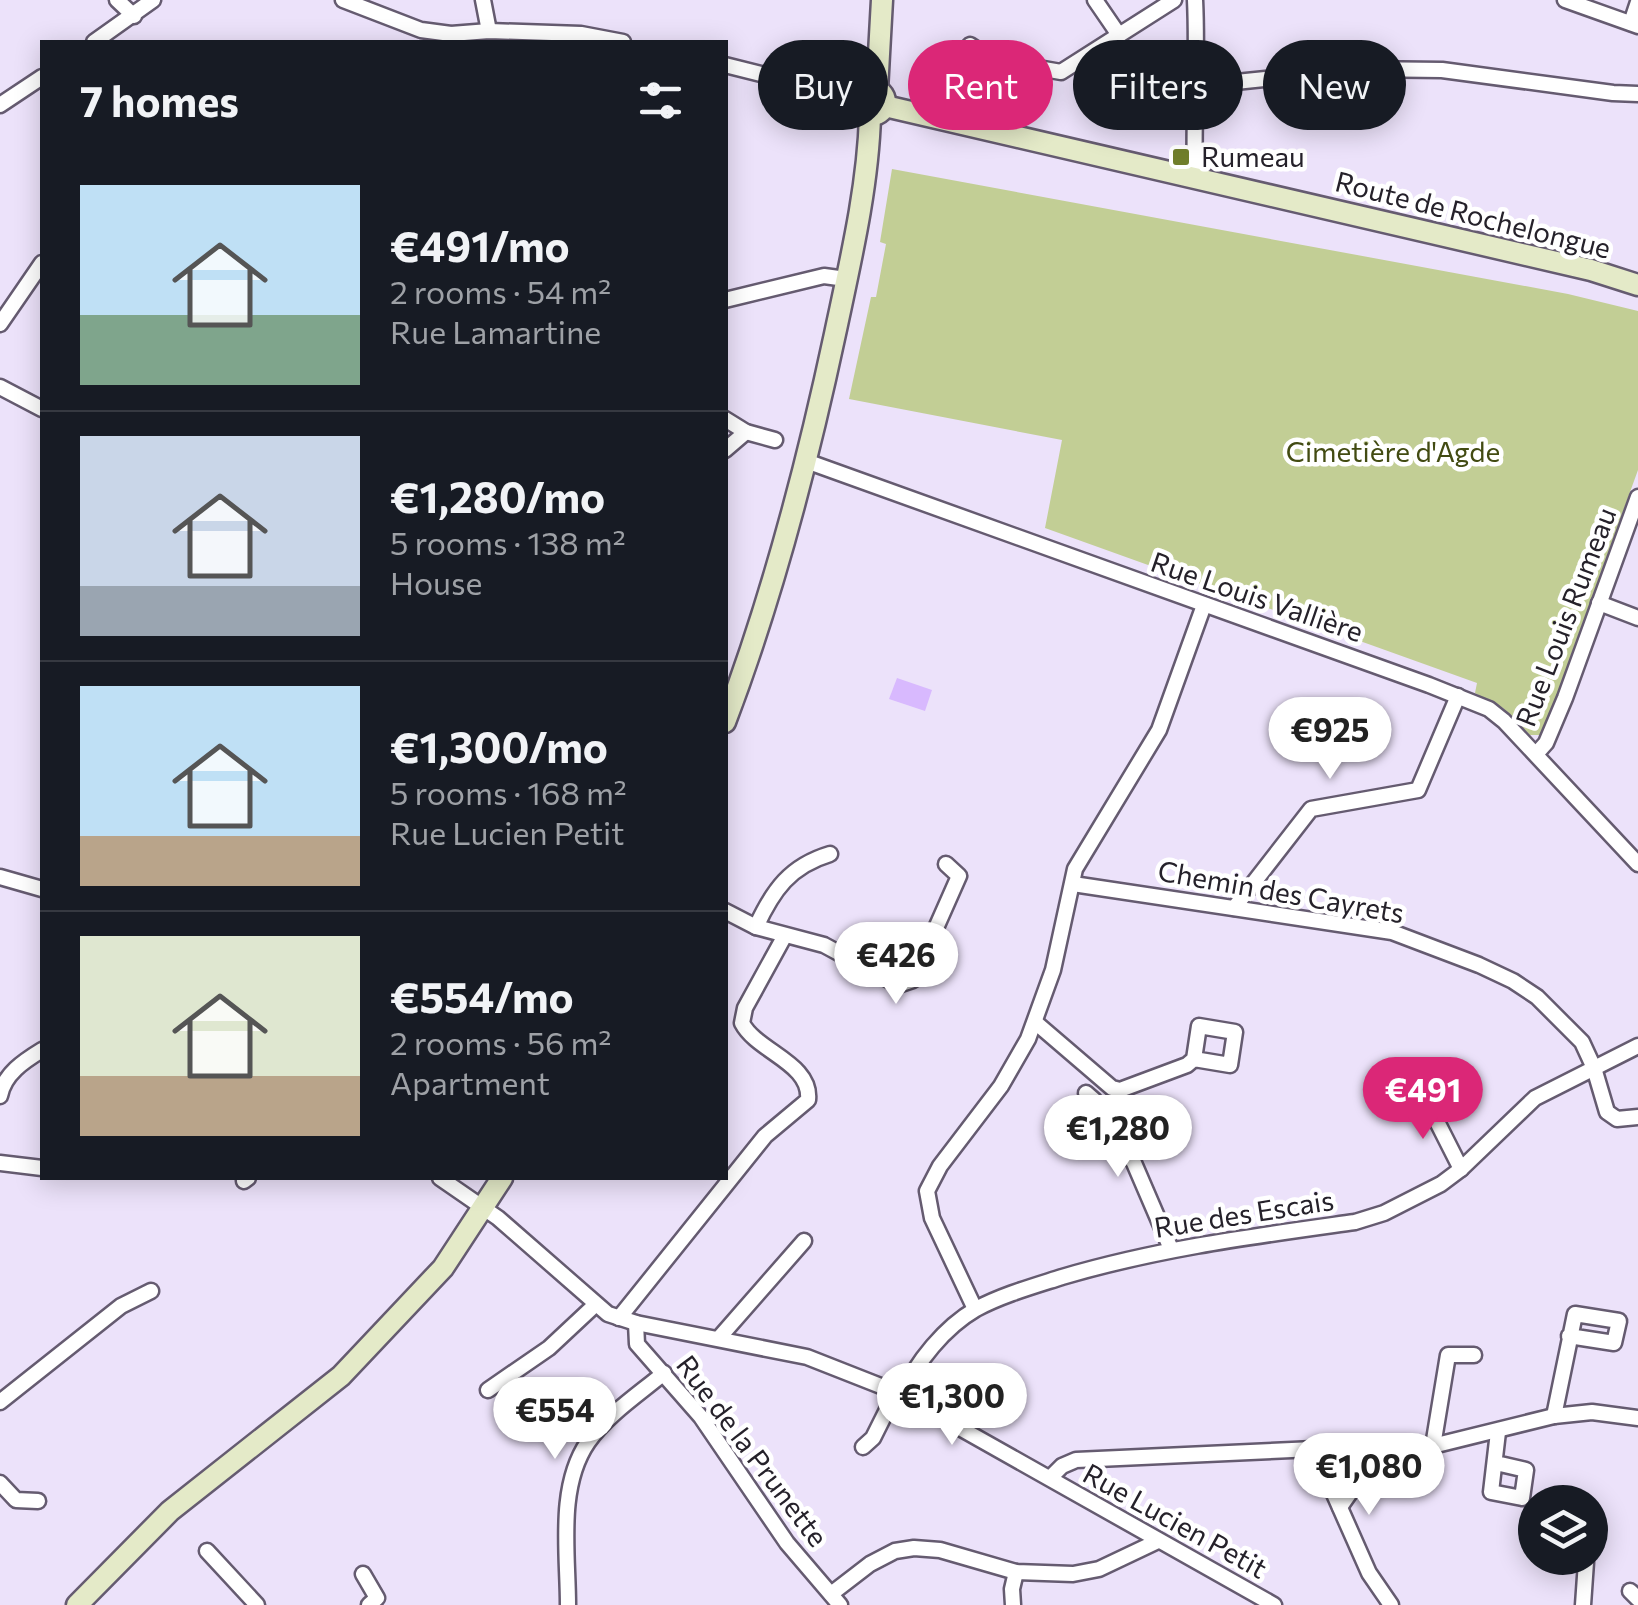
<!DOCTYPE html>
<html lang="en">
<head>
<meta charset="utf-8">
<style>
  :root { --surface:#171b24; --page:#20242c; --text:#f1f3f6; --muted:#9ea1a6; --line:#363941; --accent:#db2777 }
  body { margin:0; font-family:Commissioner,sans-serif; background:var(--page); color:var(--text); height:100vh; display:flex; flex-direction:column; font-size:38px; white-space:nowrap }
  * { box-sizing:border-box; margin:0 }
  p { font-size:32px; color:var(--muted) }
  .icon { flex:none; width:55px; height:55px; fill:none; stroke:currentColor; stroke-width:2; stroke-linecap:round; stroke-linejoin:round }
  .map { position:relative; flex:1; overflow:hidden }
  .sheet { position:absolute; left:40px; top:40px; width:688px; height:1140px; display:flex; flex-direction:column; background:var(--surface); border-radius:0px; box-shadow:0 5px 25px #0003 }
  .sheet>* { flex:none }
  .banner { position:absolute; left:758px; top:40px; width:730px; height:90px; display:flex; gap:20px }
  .controls { position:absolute; left:1518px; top:1485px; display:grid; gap:20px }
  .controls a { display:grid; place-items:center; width:90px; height:90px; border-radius:50%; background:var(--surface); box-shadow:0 5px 25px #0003; font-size:50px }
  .price { position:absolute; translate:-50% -85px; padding:0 22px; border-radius:35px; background:#fff; color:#222; font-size:32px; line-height:65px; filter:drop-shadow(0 2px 5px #0008) }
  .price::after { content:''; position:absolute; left:50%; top:60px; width:30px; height:22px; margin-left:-15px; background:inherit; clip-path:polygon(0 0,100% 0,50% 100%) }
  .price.on { background:var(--accent); color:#fff }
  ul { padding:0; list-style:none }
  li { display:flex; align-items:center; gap:30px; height:250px; padding:0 40px }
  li+li { border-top:2px solid var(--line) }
  li span { display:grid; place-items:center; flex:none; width:280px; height:200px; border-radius:0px; color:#555 }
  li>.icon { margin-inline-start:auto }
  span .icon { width:120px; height:120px; fill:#fffc; stroke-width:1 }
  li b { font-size:42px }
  h2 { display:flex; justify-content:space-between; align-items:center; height:120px; padding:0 40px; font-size:42px }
  .chip { padding:0 35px; border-radius:45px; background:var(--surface); box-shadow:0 5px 25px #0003; font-size:35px; line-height:90px }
  .chip.on { background:var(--accent); color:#fff }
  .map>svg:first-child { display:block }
</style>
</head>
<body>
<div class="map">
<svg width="1638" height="1605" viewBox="0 0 1638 1605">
  <rect width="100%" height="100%" fill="#ece2fa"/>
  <polygon fill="#c2ce95" points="892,169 1568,294 1638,311 1638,470 1568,663 1572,665 1544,735 1530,735 1503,708 1475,693 1477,683 1045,528 1062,440 849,399 871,297 876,297 886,244 880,242"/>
  <polygon fill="#d8b9fe" points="897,678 932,690 925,711 889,699"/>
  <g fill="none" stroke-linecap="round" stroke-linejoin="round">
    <defs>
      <g id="street">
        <polyline points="117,0 134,16"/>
        <polyline points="343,0 421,30 451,34 489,31 581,34 623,42"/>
        <polyline points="483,0 489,31"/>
        <polyline points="1095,0 1119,35"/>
        <polyline points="1565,0 1638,26"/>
        <polyline points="1631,23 1638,2"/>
        <polyline points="94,42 153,0"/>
        <polyline points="970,45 993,60 1061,72 1174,0"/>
        <polyline points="725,65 860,99"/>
        <polyline points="1197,86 1361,69 1442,70 1613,93 1638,94"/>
        <polyline points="0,105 42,77"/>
        <path d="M1195,177c-2,-60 3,-118 0,-177"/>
        <polyline points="725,300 824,276 846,279"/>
        <polyline points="0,324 42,263"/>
        <polyline points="0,387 42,409"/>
        <polyline points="725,419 746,432 775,440"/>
        <polyline points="725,450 746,432"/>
        <polyline points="806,461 1429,685 1489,709 1504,721 1638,864"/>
        <polyline points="1599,603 1638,618"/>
        <polyline points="1537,753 1546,743 1565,698 1638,497"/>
        <polyline points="0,877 42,889"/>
        <polyline points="1073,884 1392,932 1479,965 1513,981 1537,997 1582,1042 1594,1068 1607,1112 1617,1119 1638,1117"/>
        <polyline points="1234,908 1311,809 1418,790 1458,696"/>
        <polyline points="725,911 756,927 824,945 898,985 913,980 959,876 946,864"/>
        <path d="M756,927c17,-37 34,-61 74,-73"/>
        <polyline points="1035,1022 1112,1088 1120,1090 1187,1065 1194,1059 1230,1065 1235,1032 1199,1026 1194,1059"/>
        <polyline points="1407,1085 1420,1088 1461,1169"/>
        <polyline points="1086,1093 1094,1100 1134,1163 1171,1249"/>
        <path d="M0,1096c4,-22 24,-35 42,-46"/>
        <polyline points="0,1163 42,1168"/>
        <polyline points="440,1178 498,1218 608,1314 636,1323 807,1357 896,1392 1274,1605"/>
        <polyline points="244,1181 248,1178"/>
        <polyline points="975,1309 932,1218 927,1191 940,1166 1001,1086 1028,1039 1053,970 1075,869 1159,730 1204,605"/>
        <path d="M619,1318l146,-182 43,-36c4,-37 -51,-48 -66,-77l3,-15 39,-71"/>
        <polyline points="636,1323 637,1344 701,1417 787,1543 840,1605"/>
        <polyline points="719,1338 804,1241"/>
        <polyline points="488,1390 549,1348 595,1305"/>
        <path d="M902,1395c14,-33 43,-68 74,-86 26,-14 58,-23 86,-32 98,-29 193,-41 293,-55l29,-9 57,-29 20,-15 74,-71 103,-52"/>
        <polyline points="0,1402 121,1306 151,1291"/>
        <polyline points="1554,1416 1575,1314 1619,1321 1614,1343 1569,1336"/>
        <polyline points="1433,1446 1448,1355 1474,1355"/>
        <polyline points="863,1447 873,1438 896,1392"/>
        <polyline points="1314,1449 1369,1573 1391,1605"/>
        <polyline points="1496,1463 1526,1470 1522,1498 1491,1492 1498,1432"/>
        <polyline points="1050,1478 1062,1466 1076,1460 1314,1449 1375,1457 1392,1456 1554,1416 1592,1412 1638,1418"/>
        <polyline points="0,1483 16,1500 38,1501"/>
        <polyline points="1340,1507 1375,1457"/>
        <polyline points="207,1551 257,1605"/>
        <polyline points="363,1574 377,1598 369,1605"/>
        <polyline points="1630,1591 1638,1599"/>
        <polyline points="831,1594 870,1564 895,1551 914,1548 940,1550 1016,1572 1073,1574 1099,1569 1158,1541"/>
        <path d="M568,1605c0,-52 -11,-118 20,-163 19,-27 51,-48 76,-69"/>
        <polyline points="1013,1605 1012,1589 1016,1572"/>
        <polyline points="1583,1605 1586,1562"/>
      </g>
      <g id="secondary">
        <circle cx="872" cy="102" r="13"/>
        <polyline points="877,90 882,0"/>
        <polyline points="885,106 1591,270 1638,285"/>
        <path d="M725,722c48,-126 82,-257 110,-388 15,-71 33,-146 35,-218"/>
        <polyline points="77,1605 170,1511 341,1376 443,1268 502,1178"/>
      </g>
    </defs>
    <use href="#street" stroke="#655b70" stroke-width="19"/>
    <use href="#secondary" stroke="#655b70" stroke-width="25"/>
    <use href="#street" stroke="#fff" stroke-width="14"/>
    <use href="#secondary" stroke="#e4eac8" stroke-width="20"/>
  </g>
  <rect fill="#707e2b" stroke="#fff" stroke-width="4" x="1171" y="147" width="20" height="20" rx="5"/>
  <g text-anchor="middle" stroke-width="9" stroke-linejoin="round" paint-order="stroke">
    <g font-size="28" fill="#25212a" stroke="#fff" text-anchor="start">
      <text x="1201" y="167">Rumeau</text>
    </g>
    <g font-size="28" fill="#25212a" stroke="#fff">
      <text transform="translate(1473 215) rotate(14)" y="10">Route de Rochelongue</text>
      <text transform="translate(1257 597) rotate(19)" y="10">Rue Louis Vallière</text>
      <text transform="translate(1566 617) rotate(-69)" y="10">Rue Louis Rumeau</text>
      <text transform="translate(1281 892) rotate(10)" y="10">Chemin des Cayrets</text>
      <text transform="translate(1244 1214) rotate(-9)" y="10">Rue des Escais</text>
      <text transform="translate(752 1451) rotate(53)" y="10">Rue de la Prunette</text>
      <text transform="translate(1175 1521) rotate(29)" y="10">Rue Lucien Petit</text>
    </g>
    <g font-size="28" fill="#424b12" stroke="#fff">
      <text x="1393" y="462">Cimetière d'Agde</text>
    </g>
  </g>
</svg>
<div class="controls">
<a><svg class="icon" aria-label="layers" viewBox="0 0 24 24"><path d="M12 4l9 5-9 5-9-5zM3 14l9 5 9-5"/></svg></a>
</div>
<b class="price" style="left:1330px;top:782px">€925</b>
<b class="price" style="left:896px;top:1007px">€426</b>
<b class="price on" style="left:1423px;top:1142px">€491</b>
<b class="price" style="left:1118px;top:1180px">€1,280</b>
<b class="price" style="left:952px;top:1448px">€1,300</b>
<b class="price" style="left:555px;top:1462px">€554</b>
<b class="price" style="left:1369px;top:1518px">€1,080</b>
<div class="banner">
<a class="chip">Buy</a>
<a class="chip on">Rent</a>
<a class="chip">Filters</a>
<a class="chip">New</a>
</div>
<section class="sheet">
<h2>7 homes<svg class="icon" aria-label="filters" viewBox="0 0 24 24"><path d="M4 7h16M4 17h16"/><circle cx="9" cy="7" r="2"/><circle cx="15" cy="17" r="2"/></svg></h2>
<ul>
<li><span style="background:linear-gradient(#bfe0f5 65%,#7fa58c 0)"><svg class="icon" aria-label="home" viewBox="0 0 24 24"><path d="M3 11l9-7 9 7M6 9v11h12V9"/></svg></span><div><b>€491/mo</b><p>2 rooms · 54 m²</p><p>Rue Lamartine</p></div></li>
<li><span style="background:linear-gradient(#c9d6e8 75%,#9aa5b1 0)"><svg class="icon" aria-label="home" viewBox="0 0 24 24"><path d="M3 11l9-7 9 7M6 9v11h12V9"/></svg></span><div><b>€1,280/mo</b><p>5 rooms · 138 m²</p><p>House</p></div></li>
<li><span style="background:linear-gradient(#bfe0f5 75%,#b9a48a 0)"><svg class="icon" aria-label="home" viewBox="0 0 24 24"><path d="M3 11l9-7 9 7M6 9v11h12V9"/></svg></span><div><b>€1,300/mo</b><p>5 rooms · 168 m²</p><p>Rue Lucien Petit</p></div></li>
<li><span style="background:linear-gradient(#dfe7d0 70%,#b9a48a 0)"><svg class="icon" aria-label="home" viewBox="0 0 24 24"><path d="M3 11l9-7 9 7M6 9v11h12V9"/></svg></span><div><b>€554/mo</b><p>2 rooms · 56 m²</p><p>Apartment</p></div></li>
</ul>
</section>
</div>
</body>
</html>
